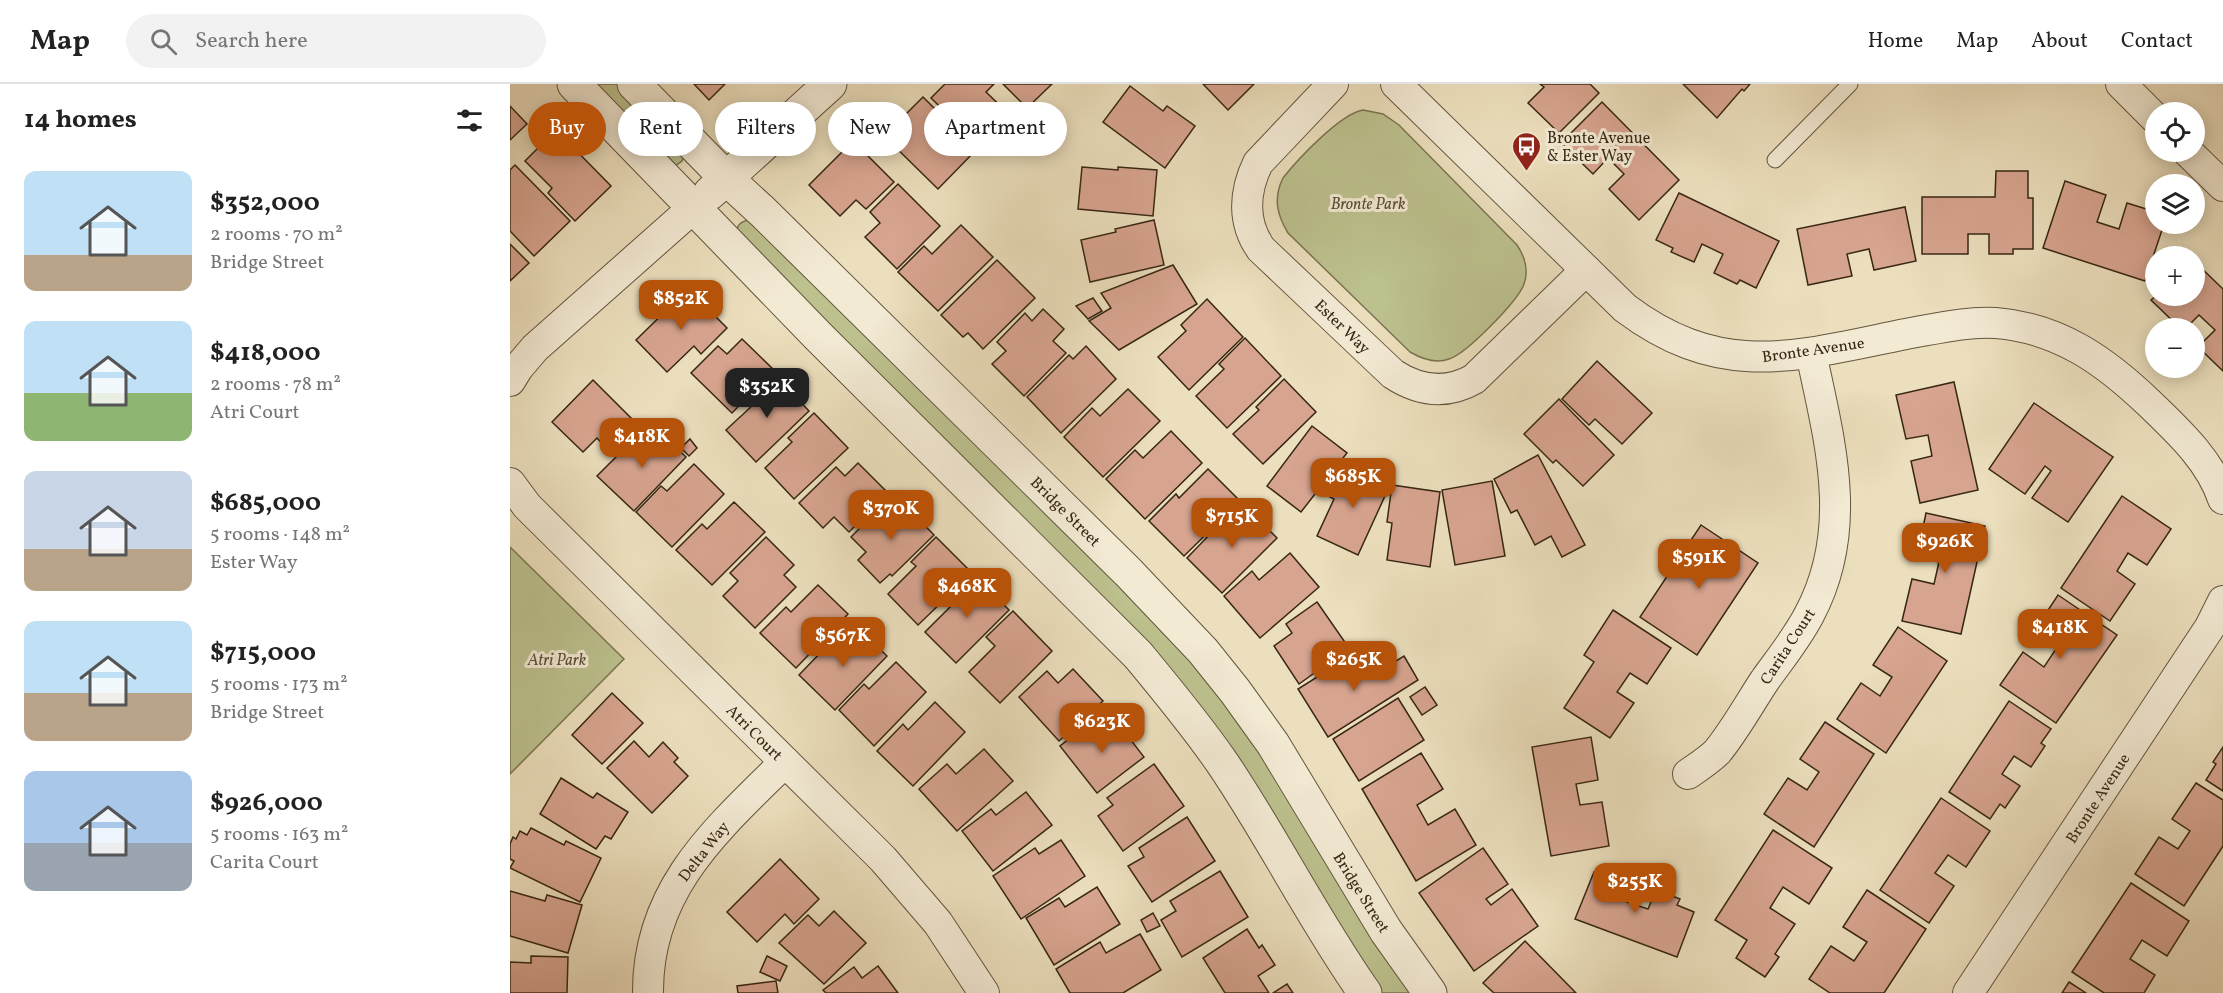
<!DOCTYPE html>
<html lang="en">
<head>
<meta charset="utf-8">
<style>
  :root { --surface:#fff; --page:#f2f2f2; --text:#222; --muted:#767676; --line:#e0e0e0; --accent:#b45309 }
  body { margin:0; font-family:Vollkorn,serif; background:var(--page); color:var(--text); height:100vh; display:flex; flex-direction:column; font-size:22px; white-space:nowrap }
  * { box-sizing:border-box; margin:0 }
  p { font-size:20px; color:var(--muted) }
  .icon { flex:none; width:33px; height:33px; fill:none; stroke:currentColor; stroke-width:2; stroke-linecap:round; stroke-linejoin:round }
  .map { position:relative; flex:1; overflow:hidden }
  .side { display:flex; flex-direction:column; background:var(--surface); width:510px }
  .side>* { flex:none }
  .hud { position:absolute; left:18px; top:18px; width:570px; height:54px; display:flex; gap:12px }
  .buttons { position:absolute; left:1635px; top:18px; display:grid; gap:12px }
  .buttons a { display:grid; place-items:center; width:60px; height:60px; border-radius:50%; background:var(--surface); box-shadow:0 3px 15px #0003; font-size:30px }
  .price { position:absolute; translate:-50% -51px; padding:0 14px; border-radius:12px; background:var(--accent); color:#fff; font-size:20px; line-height:39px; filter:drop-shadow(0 2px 3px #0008) }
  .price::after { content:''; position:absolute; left:50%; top:36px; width:18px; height:14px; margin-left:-9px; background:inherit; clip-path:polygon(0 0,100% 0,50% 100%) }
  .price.active { background:#222; color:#fff }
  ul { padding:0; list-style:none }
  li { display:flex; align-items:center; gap:18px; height:150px; padding:0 24px }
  li span { display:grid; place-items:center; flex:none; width:168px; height:120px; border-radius:12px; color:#555 }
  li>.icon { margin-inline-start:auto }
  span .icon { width:72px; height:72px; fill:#fffc; stroke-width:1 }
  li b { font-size:26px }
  h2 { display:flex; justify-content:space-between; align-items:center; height:72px; padding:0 24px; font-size:26px }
  .tag { padding:0 21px; border-radius:27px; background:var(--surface); box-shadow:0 3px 15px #0003; font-size:21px; line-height:54px }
  .tag.active { background:var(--accent); color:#fff }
  header { display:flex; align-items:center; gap:36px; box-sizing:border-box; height:84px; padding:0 30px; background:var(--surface); border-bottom:2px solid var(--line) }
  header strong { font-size:28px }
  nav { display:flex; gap:33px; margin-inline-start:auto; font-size:21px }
  .search { width:420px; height:54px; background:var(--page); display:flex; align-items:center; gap:15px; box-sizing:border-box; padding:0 21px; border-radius:33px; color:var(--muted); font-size:22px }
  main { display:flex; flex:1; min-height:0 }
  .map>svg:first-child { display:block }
</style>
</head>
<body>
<header>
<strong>Map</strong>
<div class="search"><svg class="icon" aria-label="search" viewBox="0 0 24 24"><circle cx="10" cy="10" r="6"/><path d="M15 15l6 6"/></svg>Search here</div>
<nav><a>Home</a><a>Map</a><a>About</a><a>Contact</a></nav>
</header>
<main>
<section class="side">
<h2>14 homes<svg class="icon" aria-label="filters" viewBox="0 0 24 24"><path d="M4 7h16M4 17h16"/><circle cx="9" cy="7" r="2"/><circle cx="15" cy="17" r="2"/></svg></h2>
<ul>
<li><span style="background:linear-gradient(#bfe0f5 70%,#b9a48a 0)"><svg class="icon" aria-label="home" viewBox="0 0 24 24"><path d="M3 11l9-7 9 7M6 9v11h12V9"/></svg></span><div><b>$352,000</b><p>2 rooms · 70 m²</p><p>Bridge Street</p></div></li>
<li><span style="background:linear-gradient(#bfe0f5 60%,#8fb573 0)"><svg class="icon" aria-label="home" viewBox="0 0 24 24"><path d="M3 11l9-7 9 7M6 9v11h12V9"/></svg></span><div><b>$418,000</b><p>2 rooms · 78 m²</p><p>Atri Court</p></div></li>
<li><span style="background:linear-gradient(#c9d6e8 65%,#b9a48a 0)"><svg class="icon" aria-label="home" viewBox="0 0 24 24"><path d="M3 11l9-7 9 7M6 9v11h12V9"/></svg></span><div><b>$685,000</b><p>5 rooms · 148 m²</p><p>Ester Way</p></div></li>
<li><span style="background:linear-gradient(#bfe0f5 60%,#b9a48a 0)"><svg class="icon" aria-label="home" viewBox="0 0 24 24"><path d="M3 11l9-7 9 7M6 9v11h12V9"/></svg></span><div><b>$715,000</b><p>5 rooms · 173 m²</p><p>Bridge Street</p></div></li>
<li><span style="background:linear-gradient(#a9c7e8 60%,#9aa5b1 0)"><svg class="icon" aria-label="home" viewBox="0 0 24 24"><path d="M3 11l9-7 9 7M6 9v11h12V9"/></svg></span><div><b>$926,000</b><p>5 rooms · 163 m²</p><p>Carita Court</p></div></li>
</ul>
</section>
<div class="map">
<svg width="1713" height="909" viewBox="0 0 1713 909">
  <rect width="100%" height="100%" fill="#ecdfbd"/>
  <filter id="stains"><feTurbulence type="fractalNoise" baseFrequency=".00333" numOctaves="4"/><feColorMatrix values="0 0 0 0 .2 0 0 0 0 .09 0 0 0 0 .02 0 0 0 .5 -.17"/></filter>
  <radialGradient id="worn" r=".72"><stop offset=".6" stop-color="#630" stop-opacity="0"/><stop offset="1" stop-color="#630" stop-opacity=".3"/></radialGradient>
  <g fill="#bcc18e" stroke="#7a7451" stroke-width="1.5">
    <polygon points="74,0 113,0 175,69 172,77 165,82"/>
    <path d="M853,26l20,4 16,11 118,120c8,12 12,25 7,39 -6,17 -58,70 -75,75 -14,5 -27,0 -39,-7l-122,-119c-11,-18 -15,-35 -5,-55 15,-19 57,-64 80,-68z"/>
    <path d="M238,136l412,403 77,92 176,278h-39l-110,-177 -528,-582c1,-9 4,-12 12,-14z"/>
    <polygon points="0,463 114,575 0,690"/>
  </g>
  <g fill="#d7a48f" stroke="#372714" stroke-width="1.5">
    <polygon points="184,0 215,0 199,16"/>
    <polygon points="435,0 484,0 476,8 504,35 474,66 421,14"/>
    <polygon points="493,0 542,0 517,24"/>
    <polygon points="693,0 744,0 718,26"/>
    <polygon points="1030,0 1080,0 1089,9 1049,49 1018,19 1034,3"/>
    <polygon points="1173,0 1240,0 1234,7 1232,5 1207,34"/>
    <polygon points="620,2 653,27 657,22 685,42 655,84 593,38"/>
    <polygon points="413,13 466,66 428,105 374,52"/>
    <polygon points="1092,18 1169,96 1129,136 1099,105 1114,90 1098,74 1083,90 1051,59"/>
    <polygon points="0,22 17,40 0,56"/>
    <polygon points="46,46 101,102 65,137 38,109 42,104 15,77"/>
    <polygon points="343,57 384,98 356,125 346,116 330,132 299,101"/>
    <polygon points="5,81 60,137 24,172 0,147 0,86"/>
    <polygon points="572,83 608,86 608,83 647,86 643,132 568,125"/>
    <polygon points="1486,87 1518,87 1518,114 1523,114 1523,165 1503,165 1503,170 1479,170 1479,150 1458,150 1458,170 1412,170 1412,113 1485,113"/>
    <polygon points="1555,97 1596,111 1587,138 1609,145 1617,119 1646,128 1646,140 1654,140 1635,197 1533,164"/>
    <polygon points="388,100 430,142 387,185 355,153 370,139 360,128"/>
    <polygon points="1169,109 1269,157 1246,204 1230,196 1227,200 1204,189 1213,170 1192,160 1184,178 1161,168 1163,164 1146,156"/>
    <polygon points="1395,123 1406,177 1364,186 1359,165 1337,170 1342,192 1298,201 1287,145"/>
    <polygon points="644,136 654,181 580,198 571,156 606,148 605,145"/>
    <polygon points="451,141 483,173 428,227 388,188 414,162 422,170"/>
    <polygon points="0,160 19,179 0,197"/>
    <polygon points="487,176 525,214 473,265 458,249 453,253 431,231"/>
    <polygon points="1684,177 1713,205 1713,287 1688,263 1705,246 1689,231 1676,244 1670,244 1641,216 1646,212 1684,212"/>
    <polygon points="663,181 687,220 609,266 579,237 601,224 591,209"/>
    <polygon points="178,205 217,244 191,270 184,262 157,288 126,256"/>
    <polygon points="583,214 592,227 578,235 566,222"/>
    <polygon points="697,215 733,253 679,306 648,273 676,247 671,241"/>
    <polygon points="533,225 554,245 543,257 556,269 514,312 482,280 496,267 487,258 515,229 522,237"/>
    <polygon points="735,254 771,292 717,344 686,312 714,285 709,280"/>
    <polygon points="232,255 264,286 222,329 181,289 208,262 217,270"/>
    <polygon points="576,262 606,295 551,349 517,313 559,271 563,275"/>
    <polygon points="1087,277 1142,329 1112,360 1085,335 1079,341 1052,315"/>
    <polygon points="266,292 299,327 246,378 216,346 243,321 240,317"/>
    <polygon points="774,295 806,328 753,380 723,350 749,326 746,323"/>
    <polygon points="83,296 122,335 95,363 87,354 73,368 42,338"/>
    <polygon points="1444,298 1468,406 1410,419 1401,377 1422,372 1418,351 1396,355 1386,311"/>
    <polygon points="618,305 650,337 593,393 554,353 582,324 590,332"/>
    <polygon points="1049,315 1104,371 1073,402 1046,376 1043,379 1014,350"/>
    <polygon points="1524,319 1603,373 1558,438 1522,414 1541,387 1535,382 1515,410 1479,385"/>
    <polygon points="304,329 338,364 284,415 255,384 282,358 278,354"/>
    <polygon points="802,342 837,369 791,428 757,402"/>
    <polygon points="145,343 176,373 124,427 87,392 113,366 119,371"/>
    <polygon points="661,347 692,379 635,435 596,395 625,366 633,374"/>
    <polygon points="180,355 187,364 179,372 171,364"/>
    <polygon points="1028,371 1075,461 1052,473 1041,452 1025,461 1007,426 1001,429 984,395"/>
    <polygon points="348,379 378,409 339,448 324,433 313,444 289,419 326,383 335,392"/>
    <polygon points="184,380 214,410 162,463 126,428 151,402 157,407"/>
    <polygon points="833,380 880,401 848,471 807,452 824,415 818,412"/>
    <polygon points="698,385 730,417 674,472 639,437 666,410 669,414"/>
    <polygon points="982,397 995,472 945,481 932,406"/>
    <polygon points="882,401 930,408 920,483 877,476 882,439 877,438"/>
    <polygon points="1612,412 1661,445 1637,481 1618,469 1607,487 1625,500 1600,537 1551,504"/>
    <polygon points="224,418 255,448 202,501 166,466 192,440 197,445"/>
    <polygon points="393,419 424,451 382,492 380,490 370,499 348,476 356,468 341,453 368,426 377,435"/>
    <polygon points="735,422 767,454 712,509 677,474 703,447 707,451"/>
    <polygon points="1416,429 1475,442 1451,550 1392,537 1402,495 1424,500 1429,478 1407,473"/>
    <polygon points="1191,441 1248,479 1187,571 1130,533"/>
    <polygon points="256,453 284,481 274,491 286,503 245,544 213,512 228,497 220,489"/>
    <polygon points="426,453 462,489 408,541 378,510 406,482 401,478"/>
    <polygon points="780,469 809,503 750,554 714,512 742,487 749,496"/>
    <polygon points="463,490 499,526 446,579 415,548 443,520 438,516"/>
    <polygon points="308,501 338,530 286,584 250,549 276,523 281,528"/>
    <polygon points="1548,511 1607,551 1546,639 1490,601 1513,568 1534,583 1548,562 1525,546"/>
    <polygon points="807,518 839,564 789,600 764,562 782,549 776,540"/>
    <polygon points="1103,526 1161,564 1137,600 1120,589 1107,608 1124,619 1100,654 1054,624 1084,578 1074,571"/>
    <polygon points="503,527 542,567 490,619 459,588 485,562 476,553"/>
    <polygon points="347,543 377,572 325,626 289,591 314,565 320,570"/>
    <polygon points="1388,543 1437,577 1376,669 1327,635 1351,599 1370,612 1382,593 1363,581"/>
    <polygon points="894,572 908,596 818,653 788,605 823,583 829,593 861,573 870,587"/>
    <polygon points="386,578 416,608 364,662 329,626 354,600 359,605"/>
    <polygon points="563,585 593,617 549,657 509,613 537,587 548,599"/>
    <polygon points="915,603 927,621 912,631 900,613"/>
    <polygon points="102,609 133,639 92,680 62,651"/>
    <polygon points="888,614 914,656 849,697 823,655"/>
    <polygon points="1499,617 1541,645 1531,659 1535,662 1521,683 1504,672 1492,690 1510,702 1495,724 1490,720 1480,735 1439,708"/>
    <polygon points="425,618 455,648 403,702 367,667 393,640 398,646"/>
    <polygon points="581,638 591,651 607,638 634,673 587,709 550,662"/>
    <polygon points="1315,638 1364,670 1304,763 1254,730 1278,694 1297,706 1309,688 1290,675"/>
    <polygon points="1081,653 1088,696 1066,700 1070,721 1092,718 1099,762 1041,772 1022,663"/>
    <polygon points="124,657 139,673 153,658 168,674 164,678 178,692 142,729 97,684"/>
    <polygon points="1713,663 1713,707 1696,696 1706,680 1703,678"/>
    <polygon points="474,665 503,697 447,747 409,705 437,680 446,690"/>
    <polygon points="911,669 933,705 907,721 918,741 945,725 966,761 906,797 852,705"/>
    <polygon points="644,680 674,722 613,767 588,732 603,721 597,714"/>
    <polygon points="51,694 83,714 87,709 118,728 101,755 95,752 86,765 30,730"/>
    <polygon points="1686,699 1713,716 1713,762 1674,822 1625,790 1649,753 1668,765 1680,747 1662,735"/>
    <polygon points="516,708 542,741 483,787 452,747 481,725 486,731"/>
    <polygon points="1431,714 1480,747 1456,783 1438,771 1425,789 1444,802 1419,839 1370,806"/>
    <polygon points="677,733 705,777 642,818 618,782 634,773 629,764"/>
    <polygon points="21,744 54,761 56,757 91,774 70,818 0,784 4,777 0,775 0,760 3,753 6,755 10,747 17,751"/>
    <polygon points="1263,746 1322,784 1299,820 1273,803 1260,824 1285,840 1265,870 1269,873 1255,893 1226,874 1237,856 1205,836"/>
    <polygon points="551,756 575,792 511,835 483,792 525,764 529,770"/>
    <polygon points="973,764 998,800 976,815 981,821 1002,805 1028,842 964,887 909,809"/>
    <polygon points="270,775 309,815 284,840 275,830 247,858 217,828"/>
    <polygon points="710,787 738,833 672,873 651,836 666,827 660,817"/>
    <polygon points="1084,788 1099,794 1101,789 1125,799 1117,818 1138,825 1146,806 1170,815 1167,821 1184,828 1167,873 1065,835"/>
    <polygon points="1621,799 1679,837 1657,872 1632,856 1620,875 1645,891 1634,909 1594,909 1562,888"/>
    <polygon points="587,803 610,840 544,881 516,834 549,814 555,823"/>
    <polygon points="1357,806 1416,845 1374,909 1320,909 1299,895 1321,862 1344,877 1357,858 1333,843"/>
    <polygon points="0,807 35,817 37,811 72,821 58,869 0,852"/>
    <polygon points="324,827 356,859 314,900 269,859 298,831 309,842"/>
    <polygon points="643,829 650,842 637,848 631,836"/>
    <polygon points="737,845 749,864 752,861 765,881 748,892 759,909 715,909 693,874"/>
    <polygon points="630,850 651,886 613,909 560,909 546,885 590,858 596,869"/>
    <polygon points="1015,857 1066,909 984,909 973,899"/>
    <polygon points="21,872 58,873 57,909 0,909 0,878 21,879"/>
    <polygon points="257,872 277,882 270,897 250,888"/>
    <polygon points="368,882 388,909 316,909 313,906 344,883 352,894"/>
    <polygon points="266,897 268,909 228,909 227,902"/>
    <polygon points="1559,898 1576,909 1552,909"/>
    <polygon points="777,900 783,909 763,909"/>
  </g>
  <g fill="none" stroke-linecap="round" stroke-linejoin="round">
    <defs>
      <polyline id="service" points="1265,76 1340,0"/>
      <g id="minor">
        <path d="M823,0l-75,79c-14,29 -16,59 3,86l132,125c26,17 53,21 81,5l112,-109"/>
        <path d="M886,0l229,224c97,73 172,48 281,26 29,-5 60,-13 90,-11 63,5 109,38 153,80 29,28 61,57 74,96"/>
        <polyline points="1611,0 1646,35"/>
        <polyline points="1678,68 1713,102"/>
        <polyline points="0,297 8,284 25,264 183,124"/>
        <polyline points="0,399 17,422 373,775 428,839 474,909"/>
        <path d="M1178,690c10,-7 21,-14 29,-22 16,-19 34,-51 48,-72 15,-21 32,-42 44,-65 46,-86 21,-172 2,-262"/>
        <path d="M138,909c-1,-104 69,-164 137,-231"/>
        <polyline points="1458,909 1700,543 1713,517"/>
      </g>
      <g id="tertiary">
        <path d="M64,0l244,252 320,319c29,35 59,71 85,109 50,74 90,155 142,229"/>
        <polyline points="124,0 216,94 253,128 619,489 693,567 725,607 763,660 876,847 920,909"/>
        <polyline points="200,109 320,0"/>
      </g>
    </defs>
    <use href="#service" stroke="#64553e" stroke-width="17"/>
    <use href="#minor" stroke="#64553e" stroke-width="32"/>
    <use href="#tertiary" stroke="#64553e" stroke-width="35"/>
    <use href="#service" stroke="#f3ead4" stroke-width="15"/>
    <use href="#minor" stroke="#f3ead4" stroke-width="30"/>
    <use href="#tertiary" stroke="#f3ead4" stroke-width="33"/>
  </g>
  <defs>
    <symbol id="bus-pin" viewBox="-11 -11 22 30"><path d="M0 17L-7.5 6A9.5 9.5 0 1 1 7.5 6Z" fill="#8f2418" stroke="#f3ead4"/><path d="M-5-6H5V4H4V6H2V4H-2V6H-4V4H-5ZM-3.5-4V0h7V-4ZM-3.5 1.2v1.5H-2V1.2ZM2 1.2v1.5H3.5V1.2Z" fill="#fff"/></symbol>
  </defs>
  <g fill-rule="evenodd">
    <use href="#bus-pin" x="1000" y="46" width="33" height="45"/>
  </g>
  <g text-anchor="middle" stroke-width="6" stroke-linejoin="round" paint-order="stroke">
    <g font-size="16" fill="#372714" stroke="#f3ead4" text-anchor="start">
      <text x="1037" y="59">Bronte Avenue<tspan x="1037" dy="18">&amp; Ester Way</tspan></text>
    </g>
    <g font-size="16" font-style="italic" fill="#584e32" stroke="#f3ead4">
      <text x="858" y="125">Bronte Park</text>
      <text x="47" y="581">Atri Park</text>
    </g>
    <g font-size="16" fill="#372714" stroke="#f3ead4">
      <text transform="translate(833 242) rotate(44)" y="6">Ester Way</text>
      <text transform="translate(1303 265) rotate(-8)" y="6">Bronte Avenue</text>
      <text transform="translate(556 427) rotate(45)" y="6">Bridge Street</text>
      <text transform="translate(1277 562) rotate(-57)" y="6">Carita Court</text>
      <text transform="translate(245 648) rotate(45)" y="6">Atri Court</text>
      <text transform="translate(1587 714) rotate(-57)" y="6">Bronte Avenue</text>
      <text transform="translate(193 767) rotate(-52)" y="6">Delta Way</text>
      <text transform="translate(852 808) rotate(58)" y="6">Bridge Street</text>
    </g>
  </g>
  <rect width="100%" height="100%" filter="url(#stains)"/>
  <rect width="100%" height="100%" fill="url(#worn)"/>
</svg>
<div class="buttons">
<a><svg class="icon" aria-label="locate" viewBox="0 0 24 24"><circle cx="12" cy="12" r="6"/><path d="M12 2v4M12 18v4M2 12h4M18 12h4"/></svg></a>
<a><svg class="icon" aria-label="layers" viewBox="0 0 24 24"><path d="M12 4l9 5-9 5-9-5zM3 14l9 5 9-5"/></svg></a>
<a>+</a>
<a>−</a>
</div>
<b class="price" style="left:171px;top:247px">$852K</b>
<b class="price active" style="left:257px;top:335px">$352K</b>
<b class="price" style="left:132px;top:385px">$418K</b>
<b class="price" style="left:843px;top:425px">$685K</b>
<b class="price" style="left:381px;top:457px">$370K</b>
<b class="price" style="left:722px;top:465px">$715K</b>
<b class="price" style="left:1435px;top:490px">$926K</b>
<b class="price" style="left:1189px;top:506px">$591K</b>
<b class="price" style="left:457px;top:535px">$468K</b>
<b class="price" style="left:1550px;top:576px">$418K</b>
<b class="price" style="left:333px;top:584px">$567K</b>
<b class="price" style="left:844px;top:608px">$265K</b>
<b class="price" style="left:592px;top:670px">$623K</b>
<b class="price" style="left:1125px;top:830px">$255K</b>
<div class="hud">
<a class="tag active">Buy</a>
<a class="tag">Rent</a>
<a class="tag">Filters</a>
<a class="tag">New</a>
<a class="tag">Apartment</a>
</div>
</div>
</main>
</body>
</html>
